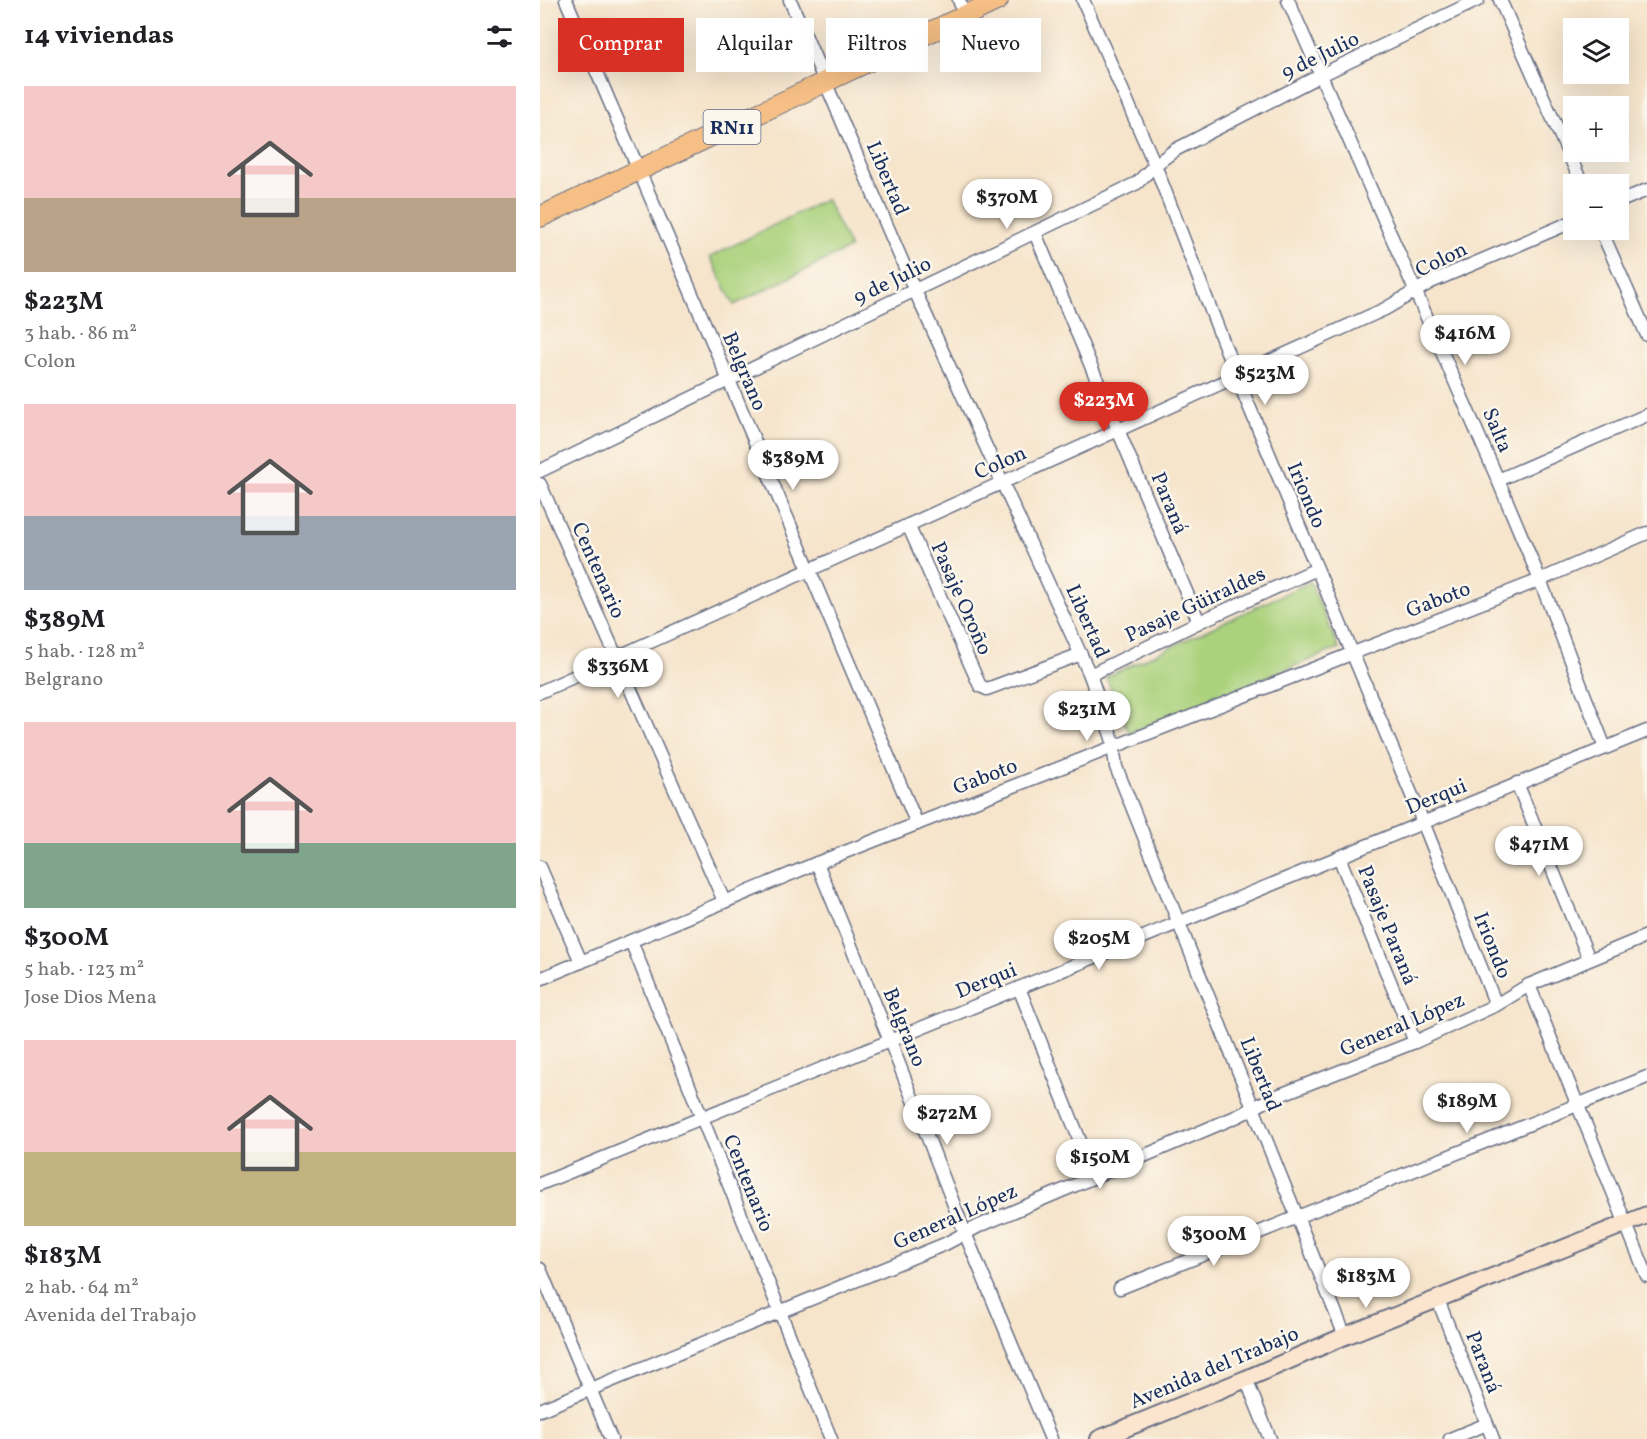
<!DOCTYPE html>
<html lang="es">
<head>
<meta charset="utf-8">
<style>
  :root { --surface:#fff; --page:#f6f6f6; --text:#202124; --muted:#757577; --accent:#d93025 }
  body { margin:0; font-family:Vollkorn,serif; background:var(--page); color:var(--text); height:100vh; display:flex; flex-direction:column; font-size:22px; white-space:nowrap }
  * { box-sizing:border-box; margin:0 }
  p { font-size:20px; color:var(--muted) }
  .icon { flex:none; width:33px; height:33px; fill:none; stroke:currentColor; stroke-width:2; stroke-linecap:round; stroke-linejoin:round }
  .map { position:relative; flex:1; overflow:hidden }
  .drawer { display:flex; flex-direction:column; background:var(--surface); width:540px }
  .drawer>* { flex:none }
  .guide { position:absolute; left:18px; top:18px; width:570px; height:54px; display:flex; gap:12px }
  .controls { position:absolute; left:1023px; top:18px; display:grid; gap:12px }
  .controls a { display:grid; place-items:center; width:66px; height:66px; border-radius:0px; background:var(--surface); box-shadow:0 6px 24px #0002; font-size:30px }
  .price { position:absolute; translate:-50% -51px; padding:0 14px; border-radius:21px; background:#fff; color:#222; font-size:20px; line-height:39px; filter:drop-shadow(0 2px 3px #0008) }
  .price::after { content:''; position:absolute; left:50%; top:36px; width:18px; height:14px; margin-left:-9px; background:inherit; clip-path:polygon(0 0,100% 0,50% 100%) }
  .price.on { background:var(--accent); color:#fff }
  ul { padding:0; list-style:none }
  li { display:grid; align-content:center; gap:12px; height:318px; padding:0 24px }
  li span { display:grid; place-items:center; height:186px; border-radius:0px; color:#555 }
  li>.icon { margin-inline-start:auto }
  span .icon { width:108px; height:108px; fill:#fffc; stroke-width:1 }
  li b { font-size:26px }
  h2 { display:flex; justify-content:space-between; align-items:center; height:72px; padding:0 24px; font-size:26px }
  .pill { padding:0 21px; border-radius:0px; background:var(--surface); box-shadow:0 6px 24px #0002; font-size:21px; line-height:54px }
  .pill.on { background:var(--accent); color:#fff }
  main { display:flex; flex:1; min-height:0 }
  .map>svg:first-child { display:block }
</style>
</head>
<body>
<main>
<section class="drawer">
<h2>14 viviendas<svg class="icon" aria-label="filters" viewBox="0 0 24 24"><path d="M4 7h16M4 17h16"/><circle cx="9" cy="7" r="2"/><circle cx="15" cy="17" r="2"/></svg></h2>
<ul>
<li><span style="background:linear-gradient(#f6c9c9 60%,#b9a48a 0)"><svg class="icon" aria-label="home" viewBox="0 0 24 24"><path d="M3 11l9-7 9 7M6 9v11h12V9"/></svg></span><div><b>$223M</b><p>3 hab. · 86 m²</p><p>Colon</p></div></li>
<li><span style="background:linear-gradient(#f6c9c9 60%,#9aa5b1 0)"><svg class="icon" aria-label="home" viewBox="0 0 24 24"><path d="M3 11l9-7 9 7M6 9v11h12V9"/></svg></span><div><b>$389M</b><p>5 hab. · 128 m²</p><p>Belgrano</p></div></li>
<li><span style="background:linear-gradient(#f6c9c9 65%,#7fa58c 0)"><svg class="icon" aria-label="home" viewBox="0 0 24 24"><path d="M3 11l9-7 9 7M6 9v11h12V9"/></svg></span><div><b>$300M</b><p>5 hab. · 123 m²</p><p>Jose Dios Mena</p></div></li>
<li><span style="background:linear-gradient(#f6c9c9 60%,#c2b280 0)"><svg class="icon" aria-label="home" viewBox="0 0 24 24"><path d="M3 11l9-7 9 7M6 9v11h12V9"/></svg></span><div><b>$183M</b><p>2 hab. · 64 m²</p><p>Avenida del Trabajo</p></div></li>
</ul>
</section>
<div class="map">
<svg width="1107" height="1439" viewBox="0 0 1107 1439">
  <rect width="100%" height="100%" fill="#fbf7ec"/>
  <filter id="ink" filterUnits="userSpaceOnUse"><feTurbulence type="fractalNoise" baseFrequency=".0167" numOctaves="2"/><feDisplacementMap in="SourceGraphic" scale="12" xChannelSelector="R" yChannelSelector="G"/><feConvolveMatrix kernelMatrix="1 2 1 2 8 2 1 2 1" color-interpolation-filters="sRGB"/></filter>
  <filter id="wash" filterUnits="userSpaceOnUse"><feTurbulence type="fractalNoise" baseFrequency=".008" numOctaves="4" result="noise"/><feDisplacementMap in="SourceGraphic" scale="24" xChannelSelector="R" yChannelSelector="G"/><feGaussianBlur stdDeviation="1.35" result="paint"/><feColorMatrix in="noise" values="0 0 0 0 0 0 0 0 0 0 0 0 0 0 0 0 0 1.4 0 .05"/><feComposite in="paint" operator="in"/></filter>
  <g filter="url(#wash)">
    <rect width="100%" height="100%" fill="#f6e4cb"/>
    <g fill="#aad17b" stroke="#62806c" stroke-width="1.5">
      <polygon points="286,199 310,248 194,305 170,257"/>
      <polygon points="770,582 799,648 589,733 566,677"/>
    </g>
  </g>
  <g filter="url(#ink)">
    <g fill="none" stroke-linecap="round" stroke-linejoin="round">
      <defs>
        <g id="street">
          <path d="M26,0c117,275 236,548 351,824"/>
          <polyline points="250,0 375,291 550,675 572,738 576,767 805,1336"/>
          <polyline points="419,0 425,16"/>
          <polyline points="543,0 615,165 696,375 883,822 956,1005"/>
          <polyline points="748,0 958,480 1000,580 1065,748"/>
          <polyline points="960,0 1042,184"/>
          <polyline points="1078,202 1107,190"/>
          <polyline points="1061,230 1107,335"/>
          <polyline points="495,233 659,622"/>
          <polyline points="0,471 597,183 615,165 635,150 781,75 938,0"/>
          <polyline points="958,480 1107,415"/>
          <polyline points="0,484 184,901"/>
          <polyline points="368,525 440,686 447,689 541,654"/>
          <polyline points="550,675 659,622 777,569"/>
          <polyline points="0,692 845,309 891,282 1034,221"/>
          <polyline points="977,783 1049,959"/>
          <polyline points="799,857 875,1042"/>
          <polyline points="277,863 350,1041 425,1233 511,1439"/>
          <polyline points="0,867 41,962"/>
          <polyline points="91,941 291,1439"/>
          <polyline points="0,979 277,863 1000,580 1107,533"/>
          <polyline points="989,985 1107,1276"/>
          <polyline points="479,988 554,1176"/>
          <polyline points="0,1184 1107,731"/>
          <polyline points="0,1269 71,1439"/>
          <polyline points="580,1288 1107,1077"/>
          <polyline points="898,1300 953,1439"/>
          <polyline points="706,1379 730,1439"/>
          <polyline points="0,1410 405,1244 439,1226 698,1116 732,1098 875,1042 956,1005 989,985 1107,936"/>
          <polyline points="910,1439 947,1424"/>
        </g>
        <polyline id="secondary" points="559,1439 706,1379 805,1336 1107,1215"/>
        <polyline id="primary" points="0,217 458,0"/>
      </defs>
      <use href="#street" stroke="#686e84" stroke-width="15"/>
      <use href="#secondary" stroke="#686e84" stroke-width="20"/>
      <use href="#primary" stroke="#686e84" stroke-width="22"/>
      <use href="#street" stroke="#fff" stroke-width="12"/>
      <use href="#secondary" stroke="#fbe5cf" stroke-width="16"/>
      <use href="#primary" stroke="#f5bf86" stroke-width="20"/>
    </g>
  </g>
  <g text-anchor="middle" stroke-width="5" stroke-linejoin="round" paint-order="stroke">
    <rect fill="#fbf7ec" stroke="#5e6b89" stroke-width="1.5" x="163.5" y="110" width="57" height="34" rx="4.5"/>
    <g font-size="20" font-weight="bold" fill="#1b2f5e">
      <text x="192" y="134">RN11</text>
    </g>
    <g font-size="21" fill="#1b2f5e" stroke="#fbf7ec">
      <text transform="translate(780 55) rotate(-26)" y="7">9 de Julio</text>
      <text transform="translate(348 178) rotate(67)" y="7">Libertad</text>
      <text transform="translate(901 259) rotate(-26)" y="7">Colon</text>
      <text transform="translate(352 280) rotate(-26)" y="7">9 de Julio</text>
      <text transform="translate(205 371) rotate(67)" y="7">Belgrano</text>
      <text transform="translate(958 430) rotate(67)" y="7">Salta</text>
      <text transform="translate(460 462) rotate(-24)" y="7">Colon</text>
      <text transform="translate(767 495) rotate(67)" y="7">Iriondo</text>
      <text transform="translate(630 503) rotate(67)" y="7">Paraná</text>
      <text transform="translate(59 570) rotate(66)" y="7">Centenario</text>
      <text transform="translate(422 598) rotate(66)" y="7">Pasaje Oroño</text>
      <text transform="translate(898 599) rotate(-21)" y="7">Gaboto</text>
      <text transform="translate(655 604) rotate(-25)" y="7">Pasaje Güiraldes</text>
      <text transform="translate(548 621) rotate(66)" y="7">Libertad</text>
      <text transform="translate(445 776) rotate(-21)" y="7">Gaboto</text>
      <text transform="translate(896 796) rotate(-22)" y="7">Derqui</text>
      <text transform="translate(848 925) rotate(68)" y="7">Pasaje Paraná</text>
      <text transform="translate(953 945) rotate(68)" y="7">Iriondo</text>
      <text transform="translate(446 980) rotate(-22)" y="7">Derqui</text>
      <text transform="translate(862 1024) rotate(-23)" y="7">General López</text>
      <text transform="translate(365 1027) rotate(68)" y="7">Belgrano</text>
      <text transform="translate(721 1074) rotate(68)" y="7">Libertad</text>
      <text transform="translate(209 1183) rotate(68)" y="7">Centenario</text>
      <text transform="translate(415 1216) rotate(-24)" y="7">General López</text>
      <text transform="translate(944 1362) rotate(69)" y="7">Paraná</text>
      <text transform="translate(674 1367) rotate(-23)" y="7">Avenida del Trabajo</text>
    </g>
  </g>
</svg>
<div class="controls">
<a><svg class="icon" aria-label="layers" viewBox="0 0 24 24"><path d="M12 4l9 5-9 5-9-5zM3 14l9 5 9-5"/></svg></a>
<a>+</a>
<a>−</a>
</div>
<b class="price" style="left:467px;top:230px">$370M</b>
<b class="price" style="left:925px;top:366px">$416M</b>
<b class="price" style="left:725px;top:406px">$523M</b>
<b class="price on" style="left:564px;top:433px">$223M</b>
<b class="price" style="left:253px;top:491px">$389M</b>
<b class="price" style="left:78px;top:699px">$336M</b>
<b class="price" style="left:547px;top:742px">$231M</b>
<b class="price" style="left:999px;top:877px">$471M</b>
<b class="price" style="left:559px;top:971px">$205M</b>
<b class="price" style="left:927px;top:1134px">$189M</b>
<b class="price" style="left:407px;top:1146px">$272M</b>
<b class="price" style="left:560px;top:1190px">$150M</b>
<b class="price" style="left:674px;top:1267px">$300M</b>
<b class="price" style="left:826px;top:1309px">$183M</b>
<div class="guide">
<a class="pill on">Comprar</a>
<a class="pill">Alquilar</a>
<a class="pill">Filtros</a>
<a class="pill">Nuevo</a>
</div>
</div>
</main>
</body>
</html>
